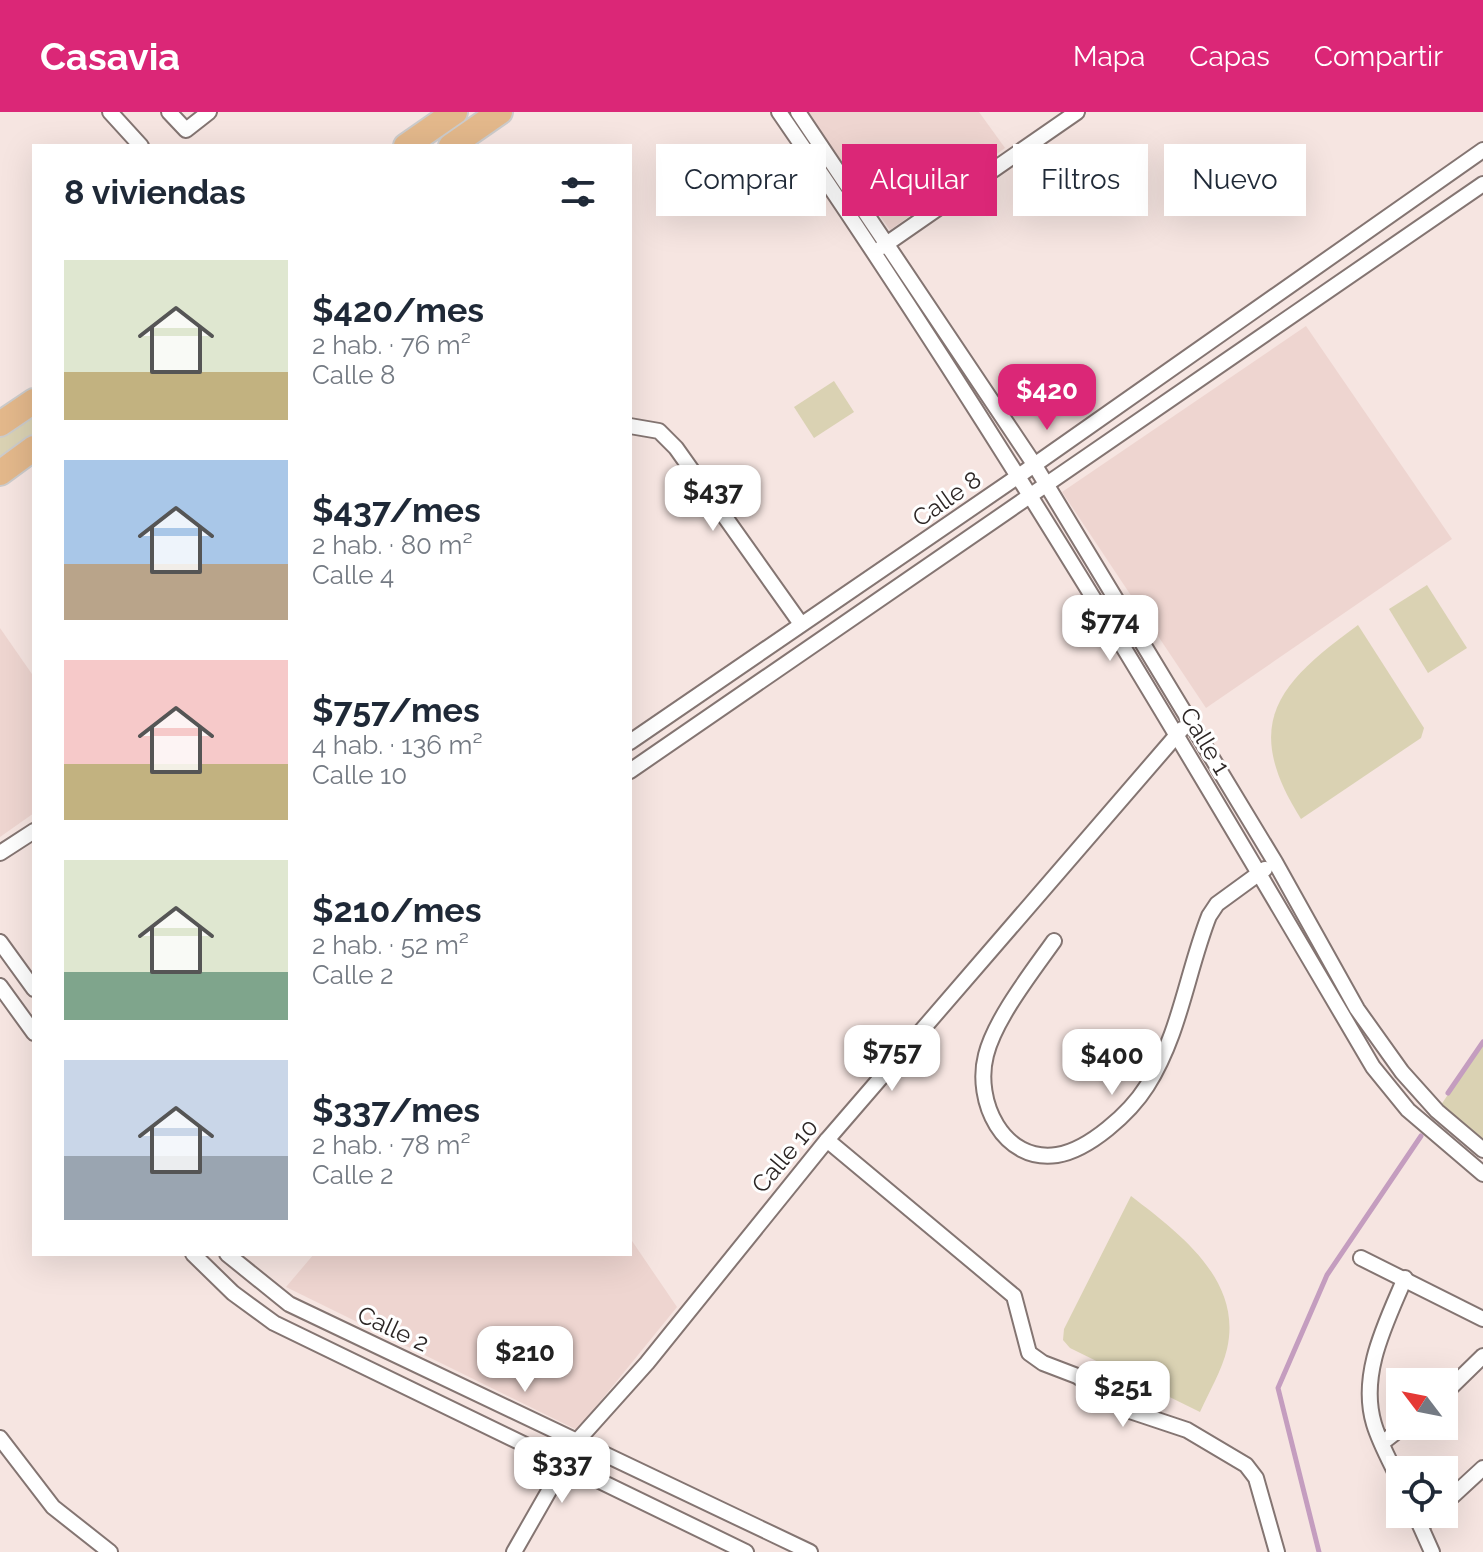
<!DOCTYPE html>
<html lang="es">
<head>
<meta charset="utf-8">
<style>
  :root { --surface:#fff; --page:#f6f6f7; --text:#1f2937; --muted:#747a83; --accent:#db2777 }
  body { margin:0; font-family:Raleway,sans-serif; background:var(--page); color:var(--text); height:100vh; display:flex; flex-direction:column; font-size:30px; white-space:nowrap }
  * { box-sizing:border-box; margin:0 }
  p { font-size:26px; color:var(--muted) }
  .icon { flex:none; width:44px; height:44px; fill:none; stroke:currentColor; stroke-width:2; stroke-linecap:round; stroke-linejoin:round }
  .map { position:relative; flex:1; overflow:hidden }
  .sheet { position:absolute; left:32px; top:32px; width:600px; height:1112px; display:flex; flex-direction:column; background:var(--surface); border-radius:0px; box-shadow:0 8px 32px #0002 }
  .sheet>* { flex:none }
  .top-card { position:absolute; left:656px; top:32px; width:706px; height:72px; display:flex; gap:16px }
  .needle { width:52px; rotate:302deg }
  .buttons { position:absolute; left:1386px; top:1256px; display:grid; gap:16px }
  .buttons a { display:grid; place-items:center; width:72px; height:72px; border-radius:0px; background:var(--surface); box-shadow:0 8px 32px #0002; font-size:40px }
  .price { position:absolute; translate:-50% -68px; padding:0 18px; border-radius:16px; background:#fff; color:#222; font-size:26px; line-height:52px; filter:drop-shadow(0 2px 4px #0008) }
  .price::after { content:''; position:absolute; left:50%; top:48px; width:24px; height:18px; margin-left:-12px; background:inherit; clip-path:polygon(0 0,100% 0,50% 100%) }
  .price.current { background:var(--accent); color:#fff }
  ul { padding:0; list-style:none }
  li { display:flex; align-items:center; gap:24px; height:200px; padding:0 32px }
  li span { display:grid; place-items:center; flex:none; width:224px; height:160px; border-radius:0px; color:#555 }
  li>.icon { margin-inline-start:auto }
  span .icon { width:96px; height:96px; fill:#fffc; stroke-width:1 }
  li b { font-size:34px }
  h2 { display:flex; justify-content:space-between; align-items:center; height:96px; padding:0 32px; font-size:34px }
  .chip { padding:0 28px; border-radius:0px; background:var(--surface); box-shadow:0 8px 32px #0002; font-size:28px; line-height:72px }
  .chip.current { background:var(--accent); color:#fff }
  header { display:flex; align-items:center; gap:48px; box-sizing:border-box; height:112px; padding:0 40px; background:var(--accent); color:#fff }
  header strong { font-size:38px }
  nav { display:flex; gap:44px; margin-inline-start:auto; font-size:28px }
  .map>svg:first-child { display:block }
</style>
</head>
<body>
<header>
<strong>Casavia</strong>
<nav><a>Mapa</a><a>Capas</a><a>Compartir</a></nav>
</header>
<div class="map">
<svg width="1483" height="1440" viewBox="0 0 1483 1440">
  <rect width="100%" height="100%" fill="#f6e5e1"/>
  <g fill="#eed5d0">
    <polygon points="807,0 979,0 1005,36 890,118"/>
    <polygon points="1306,214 1452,427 1206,596 1062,380"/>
    <polygon points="0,516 34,565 34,701 0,725"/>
    <polygon points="630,1126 677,1195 577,1318 286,1175 314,1142 630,1142"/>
  </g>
  <g fill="#dad2b3">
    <polygon points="834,269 854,300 814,326 794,295"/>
    <polygon points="34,296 34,322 0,347 0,318"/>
    <polygon points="1427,473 1467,536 1428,561 1389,497"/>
    <path d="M1358,513l66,103 -3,10 -120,81c-60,-95 -24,-135 57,-194z"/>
    <polygon points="1483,930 1483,1037 1437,999"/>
    <path d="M1131,1084c48,37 112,84 96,153 -5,21 -18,43 -27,63l-130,-64 -7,-8 1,-11z"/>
  </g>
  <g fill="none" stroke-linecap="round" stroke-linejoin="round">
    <g stroke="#c49dbf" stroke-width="5">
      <polyline points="1448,981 1483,930"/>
      <polyline points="1319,1440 1278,1276 1327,1163 1421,1024"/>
    </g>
    <defs>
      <g id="minor">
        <polyline points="110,0 141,34"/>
        <polyline points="169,0 186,18 209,0"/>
        <path d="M779,0c213,309 404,631 594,955l35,43 75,64"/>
        <polyline points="798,0 1034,352 1275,750 1357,897 1402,960 1437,999 1483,1038"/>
        <polyline points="882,135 1077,0"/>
        <polyline points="630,314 659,319 676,336 801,512"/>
        <polyline points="630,630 1020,363 1483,38"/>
        <polyline points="630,659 1483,72"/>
        <polyline points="0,741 34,719"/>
        <path d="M1054,829c-22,31 -59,78 -68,114 -12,46 17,108 71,100 32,-5 73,-42 90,-69 33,-52 40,-114 62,-170l8,-12 48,-35"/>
        <polyline points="0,830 34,877"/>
        <polyline points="0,874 34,921"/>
        <polyline points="827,1028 1014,1184 1029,1241 1043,1251 1077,1264 1127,1298 1187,1318 1246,1353 1256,1366 1277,1440"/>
        <polyline points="193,1142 233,1181 274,1211 746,1440"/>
        <polyline points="227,1142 289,1192 810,1440"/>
        <polyline points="1361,1146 1483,1207"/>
        <polyline points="1444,1282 1483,1244"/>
        <polyline points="0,1326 53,1395 110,1440"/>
        <polyline points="1382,1331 1404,1314"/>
        <path d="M1400,1370c-9,-19 -20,-38 -26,-58 -15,-50 12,-101 31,-146"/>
        <polyline points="1444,1392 1483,1356"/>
        <polyline points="1415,1402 1432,1440"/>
        <polyline points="1421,1414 1434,1402"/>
        <polyline points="514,1440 578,1328 647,1251 827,1028 1182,617"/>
      </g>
      <g id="primary">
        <polyline points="406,34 455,0"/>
        <polyline points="451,34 500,0"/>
        <polyline points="0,312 34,289"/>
        <polyline points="0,361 34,336"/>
      </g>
    </defs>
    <use href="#minor" stroke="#847572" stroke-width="18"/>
    <use href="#primary" stroke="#cccbcb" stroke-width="28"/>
    <use href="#minor" stroke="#fff" stroke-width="14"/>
    <use href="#primary" stroke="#e3b88b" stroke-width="24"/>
  </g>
  <g text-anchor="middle" stroke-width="6" stroke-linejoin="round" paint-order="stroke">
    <g font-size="24" fill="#2c2625" stroke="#fff">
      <text transform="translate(947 387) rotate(-35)" y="8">Calle 8</text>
      <text transform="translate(1205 629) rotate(59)" y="8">Calle 1</text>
      <text transform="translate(785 1044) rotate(-50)" y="8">Calle 10</text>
      <text transform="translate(393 1217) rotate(25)" y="8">Calle 2</text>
    </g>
  </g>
</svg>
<div class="buttons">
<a><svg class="needle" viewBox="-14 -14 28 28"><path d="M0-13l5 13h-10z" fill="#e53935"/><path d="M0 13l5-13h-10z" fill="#747a83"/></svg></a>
<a><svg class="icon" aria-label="locate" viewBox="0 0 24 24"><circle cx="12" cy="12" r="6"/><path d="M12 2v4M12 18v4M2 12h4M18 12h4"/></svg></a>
</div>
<b class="price current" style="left:1047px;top:320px">$420</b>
<b class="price" style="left:713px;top:421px">$437</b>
<b class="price" style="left:1110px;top:551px">$774</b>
<b class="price" style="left:892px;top:981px">$757</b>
<b class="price" style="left:1112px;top:985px">$400</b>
<b class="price" style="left:525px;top:1282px">$210</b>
<b class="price" style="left:1123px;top:1317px">$251</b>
<b class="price" style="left:562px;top:1393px">$337</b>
<div class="top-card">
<a class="chip">Comprar</a>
<a class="chip current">Alquilar</a>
<a class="chip">Filtros</a>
<a class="chip">Nuevo</a>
</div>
<section class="sheet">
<h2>8 viviendas<svg class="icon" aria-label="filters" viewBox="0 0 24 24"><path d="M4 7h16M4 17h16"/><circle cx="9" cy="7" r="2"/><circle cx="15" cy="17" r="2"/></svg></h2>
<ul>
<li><span style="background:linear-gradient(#dfe7d0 70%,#c2b280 0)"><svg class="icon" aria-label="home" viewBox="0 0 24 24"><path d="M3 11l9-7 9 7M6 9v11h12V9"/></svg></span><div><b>$420/mes</b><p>2 hab. · 76 m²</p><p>Calle 8</p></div></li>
<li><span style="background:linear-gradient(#a9c7e8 65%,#b9a48a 0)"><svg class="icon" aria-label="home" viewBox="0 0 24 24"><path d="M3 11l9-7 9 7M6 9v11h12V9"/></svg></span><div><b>$437/mes</b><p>2 hab. · 80 m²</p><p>Calle 4</p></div></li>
<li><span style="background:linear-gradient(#f6c9c9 65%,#c2b280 0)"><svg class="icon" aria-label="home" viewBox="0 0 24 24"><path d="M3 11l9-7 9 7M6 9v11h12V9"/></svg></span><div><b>$757/mes</b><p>4 hab. · 136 m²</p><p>Calle 10</p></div></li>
<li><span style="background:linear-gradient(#dfe7d0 70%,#7fa58c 0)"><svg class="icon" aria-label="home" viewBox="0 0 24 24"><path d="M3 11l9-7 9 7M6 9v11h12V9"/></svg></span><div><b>$210/mes</b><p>2 hab. · 52 m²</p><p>Calle 2</p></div></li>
<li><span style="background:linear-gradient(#c9d6e8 60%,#9aa5b1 0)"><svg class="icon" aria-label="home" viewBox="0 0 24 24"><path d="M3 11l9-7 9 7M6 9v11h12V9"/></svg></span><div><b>$337/mes</b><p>2 hab. · 78 m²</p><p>Calle 2</p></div></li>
</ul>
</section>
</div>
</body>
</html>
